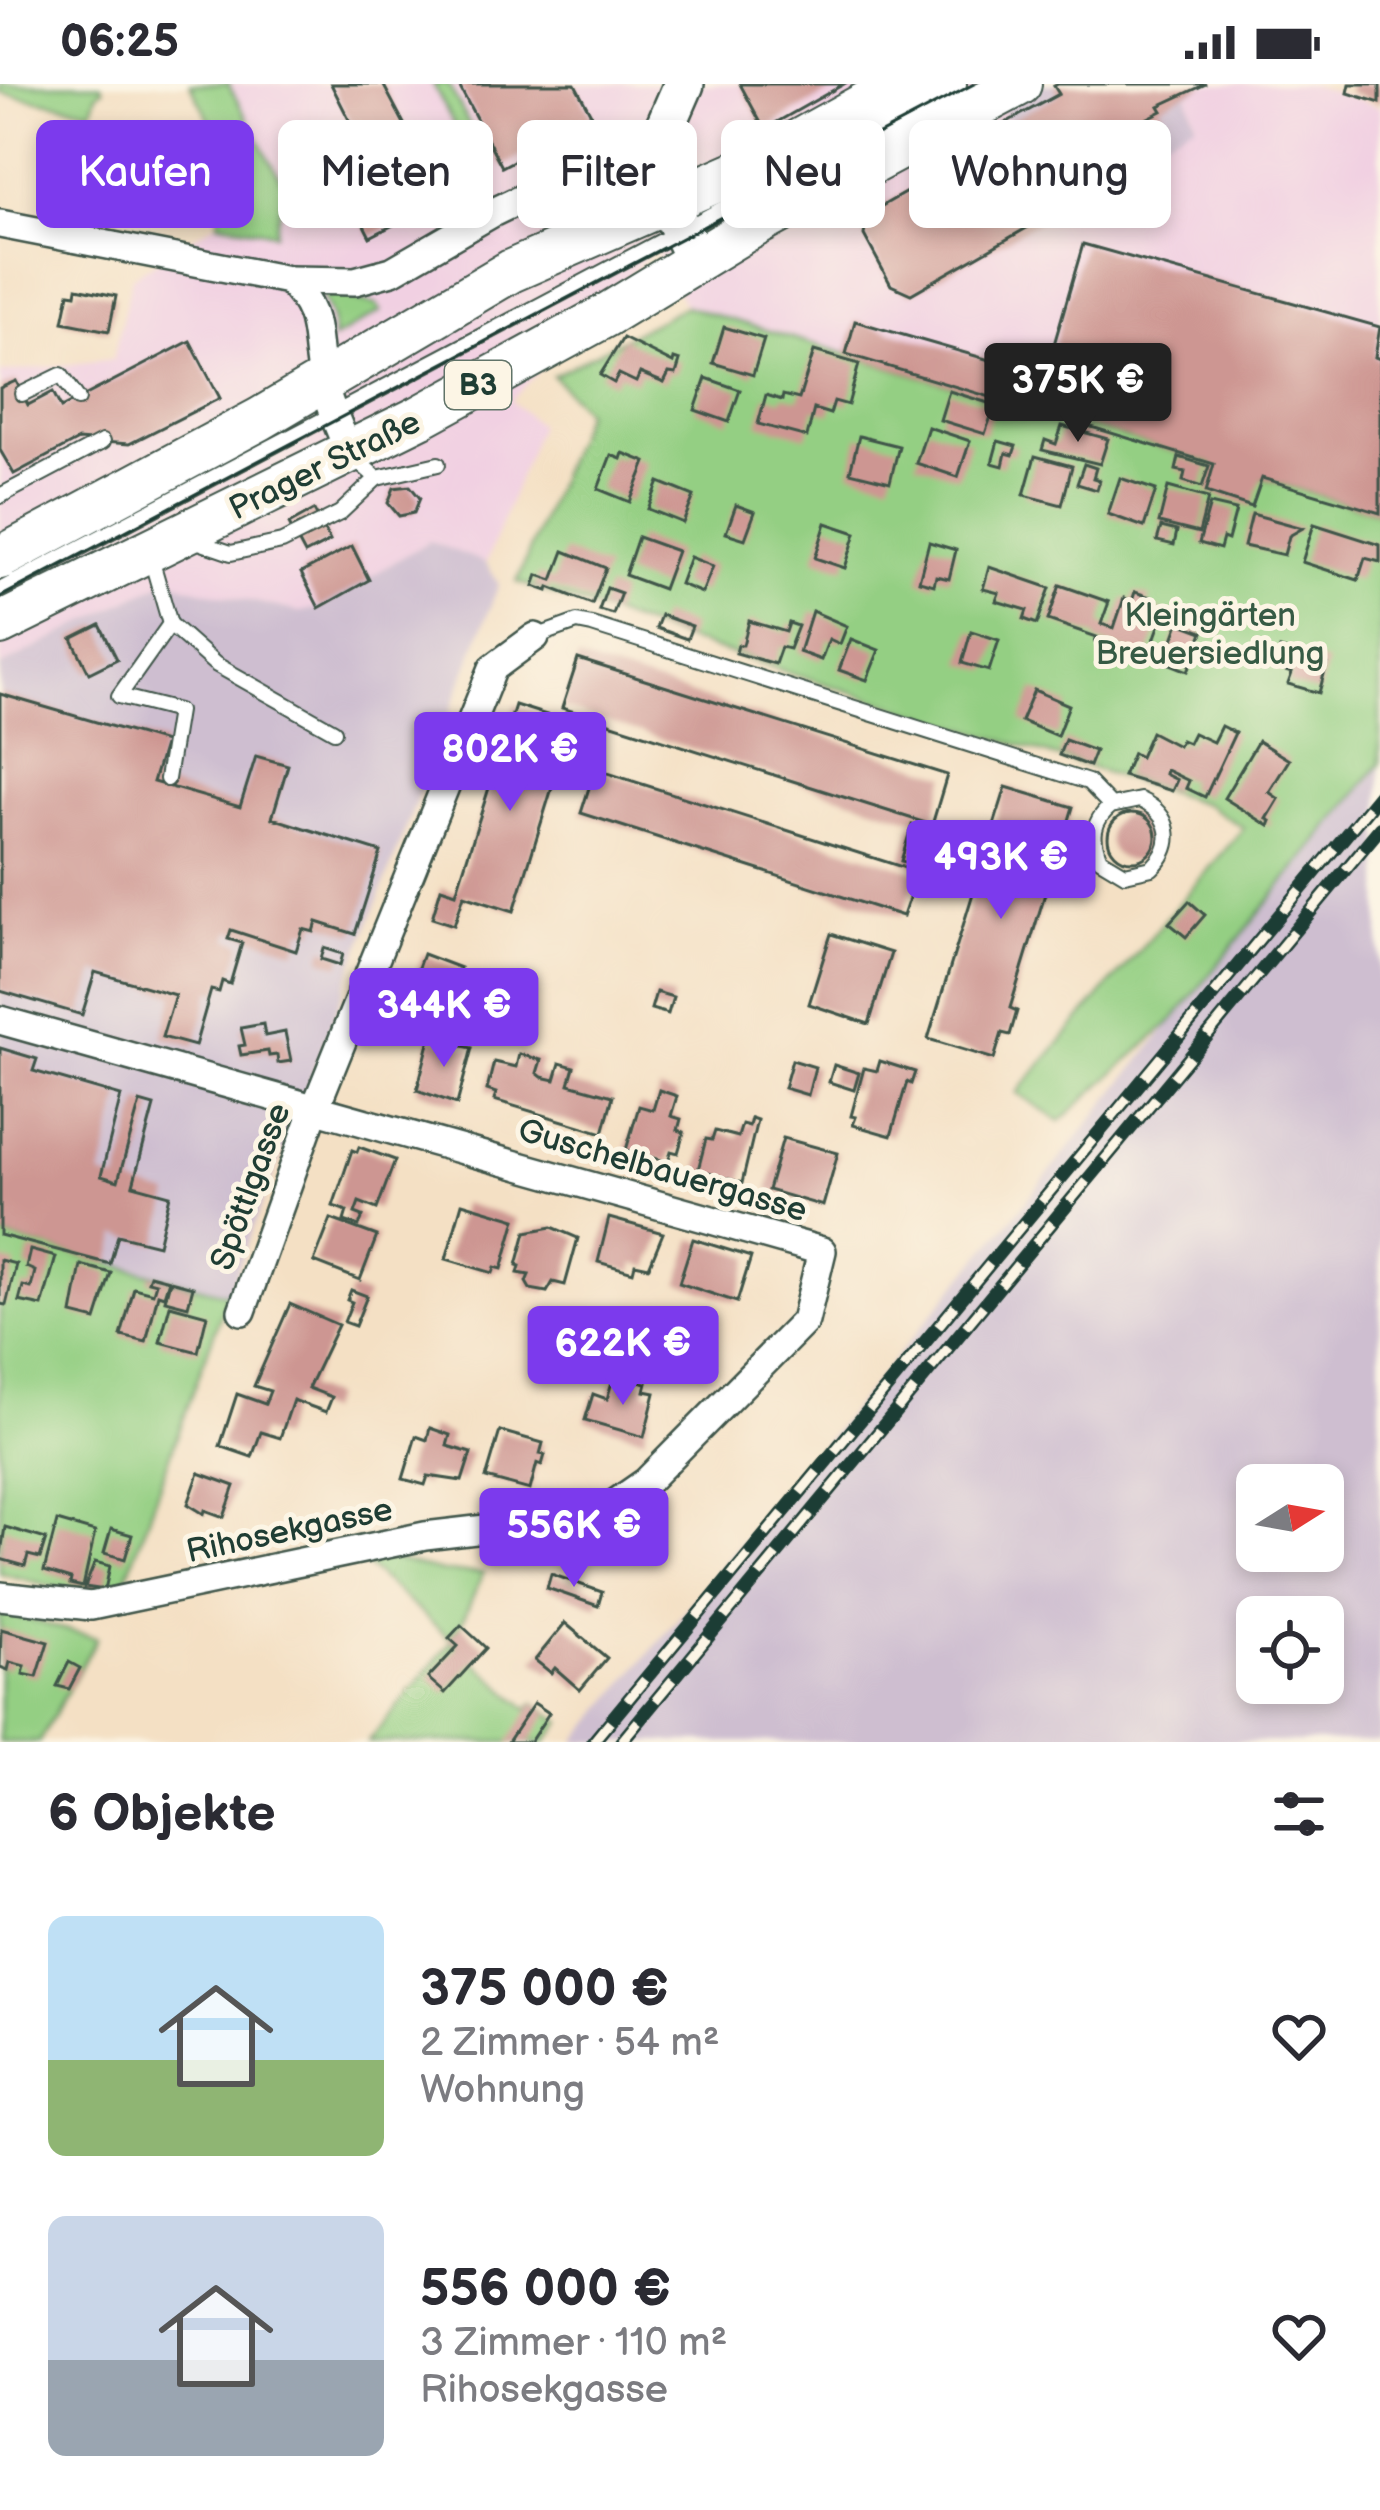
<!DOCTYPE html>
<html lang="de">
<head>
<meta charset="utf-8">
<style>
  :root { --surface:#fff; --page:#f2f2f3; --text:#2b2b33; --muted:#7c7c81; --accent:#7c3aed }
  body { margin:0; font-family:"Balsamiq Sans",sans-serif; background:var(--page); color:var(--text); height:100vh; display:flex; flex-direction:column; font-size:45px; white-space:nowrap }
  * { box-sizing:border-box; margin:0 }
  p { font-size:39px; color:var(--muted) }
  .icon { flex:none; width:66px; height:66px; fill:none; stroke:currentColor; stroke-width:2; stroke-linecap:round; stroke-linejoin:round }
  .map { position:relative; height:1658px; overflow:hidden }
  .panel { display:flex; flex-direction:column; background:var(--surface); flex:1 }
  .panel>* { flex:none }
  .guide { position:absolute; left:36px; top:36px; width:1308px; height:108px; display:flex; gap:24px }
  .needle { width:78px; rotate:79deg }
  .controls { position:absolute; left:1236px; top:1380px; display:grid; gap:24px }
  .controls a { display:grid; place-items:center; width:108px; height:108px; border-radius:18px; background:var(--surface); box-shadow:0 6px 18px #0003; font-size:60px }
  .price { position:absolute; translate:-50% -102px; padding:0 27px; border-radius:12px; background:var(--accent); color:#fff; font-size:39px; line-height:78px; filter:drop-shadow(0 3px 6px #0008) }
  .price::after { content:''; position:absolute; left:50%; top:72px; width:36px; height:27px; margin-left:-18px; background:inherit; clip-path:polygon(0 0,100% 0,50% 100%) }
  .price.on { background:#222; color:#fff }
  ul { padding:0; list-style:none }
  li { display:flex; align-items:center; gap:36px; height:300px; padding:0 48px }
  li span { display:grid; place-items:center; flex:none; width:336px; height:240px; border-radius:18px; color:#555 }
  li>.icon { margin-inline-start:auto }
  span .icon { width:144px; height:144px; fill:#fffc; stroke-width:1 }
  li b { font-size:51px }
  h2 { display:flex; justify-content:space-between; align-items:center; height:144px; padding:0 48px; font-size:51px }
  .tag { padding:0 42px; border-radius:18px; background:var(--surface); box-shadow:0 6px 18px #0003; font-size:42px; line-height:108px }
  .tag.on { background:var(--accent); color:#fff }
  .status { display:flex; justify-content:space-between; align-items:center; height:84px; padding:0 60px; background:var(--surface); direction:ltr }
  .status svg { height:33px; fill:currentColor }
  .map>svg:first-child { display:block }
</style>
</head>
<body>
<div class="status"><b>06:25</b><svg viewBox="0 0 49 12"><path d="M0 12V9h3v3zM5 12V6h3v6zM10 12V3h3v9zM15 12V0h3v12zM26 1h20v11H26zM47 4h2v5h-2z"/></svg></div>
<div class="map">
<svg width="1380" height="1658" viewBox="0 0 1380 1658">
  <rect width="100%" height="100%" fill="#fcf5e5"/>
  <filter id="ink" filterUnits="userSpaceOnUse"><feTurbulence type="fractalNoise" baseFrequency=".00833" numOctaves="2"/><feDisplacementMap in="SourceGraphic" scale="24" xChannelSelector="R" yChannelSelector="G"/><feConvolveMatrix kernelMatrix="1 2 1 2 8 2 1 2 1" color-interpolation-filters="sRGB"/></filter>
  <filter id="wash" filterUnits="userSpaceOnUse"><feTurbulence type="fractalNoise" baseFrequency=".004" numOctaves="4" result="noise"/><feDisplacementMap in="SourceGraphic" scale="48" xChannelSelector="R" yChannelSelector="G"/><feGaussianBlur stdDeviation="2.7" result="paint"/><feColorMatrix in="noise" values="0 0 0 0 0 0 0 0 0 0 0 0 0 0 0 0 0 1.4 0 .05"/><feComposite in="paint" operator="in"/></filter>
  <g filter="url(#wash)">
    <rect width="100%" height="100%" fill="#f4e0c4"/>
    <polygon fill="#f1d0e2" points="190,0 990,0 1196,38 1187,11 1206,0 1309,0 1380,23 1380,429 685,222 654,165 511,317 539,341 486,479 429,457 319,524 300,528 188,503 170,494 0,583 0,289 113,275 132,193 217,138 229,72"/>
    <g fill="#cebed0" fill-rule="evenodd">
      <polygon points="990,0 1206,0 1187,11 1196,39 1051,112"/>
      <polygon points="429,457 486,479 499,500 228,1210 0,1151 0,583 170,494 188,503 300,528 319,524"/>
      <path d="M1380,680v978h-805l457,-548zM1257,1401h66v66h-66zM1257,1533h66v66h-66z"/>
    </g>
    <g fill="#94cf83" stroke="#5a865c" stroke-width="3">
      <polygon points="0,0 101,0 103,5 97,10 92,26 0,9"/>
      <polygon points="190,0 228,0 284,101 275,149 218,138 229,72"/>
      <polygon points="433,0 448,0 480,60 467,66"/>
      <polygon points="328,209 377,221 381,227 333,255 332,235 323,213"/>
      <polygon points="685,222 1380,429 1380,680 1173,936 1060,1037 1017,1009 1244,744 1205,720 696,559 517,498 585,327 553,292"/>
      <polygon points="0,1151 228,1210 122,1506 63,1505 0,1489"/>
      <polygon points="374,1471 442,1488 483,1489 461,1541 449,1554 358,1474"/>
      <polygon points="0,1528 97,1554 39,1658 0,1658"/>
      <polygon points="452,1557 528,1625 534,1619 562,1638 546,1658 368,1658"/>
    </g>
    <g id="blocks">
      <g fill="#cd9692">
        <polygon points="331,0 383,0 444,115 370,153 344,102 374,85"/>
        <polygon points="458,0 575,0 593,34 502,83"/>
        <polygon points="740,0 844,0 770,42 762,41"/>
        <polygon points="1058,0 1206,0 1159,22 1162,27 1118,49 1130,73 1107,85 1093,58 1038,87 1051,112 1044,134 911,210 891,201 864,151 868,130 980,66 974,56 1059,10 1054,2"/>
        <polygon points="1350,0 1380,0 1380,19 1348,9"/>
        <polygon points="1083,160 1380,243 1375,273 1380,275 1380,429 1262,394 1252,423 1206,408 1214,380 1035,326"/>
        <polygon points="77,204 116,212 109,247 63,238 69,209 76,210"/>
        <polygon points="855,237 1000,279 990,313 846,270"/>
        <polygon points="724,243 764,255 753,291 713,279"/>
        <polygon points="623,254 673,279 674,275 680,277 676,290 669,289 664,299 640,289 636,298 619,290 614,299 600,291"/>
        <polygon points="190,257 220,314 129,360 78,356 14,390 0,366 0,304 16,297 28,321 53,308 61,324"/>
        <polygon points="814,267 859,280 848,321 834,317 830,330 814,325 807,353 758,340 766,311 782,316 783,311 799,315"/>
        <polygon points="706,294 740,306 729,338 695,326"/>
        <polygon points="949,307 995,321 985,350 940,336"/>
        <polygon points="1062,342 1108,355 1100,380 1042,366 1045,356 1056,360"/>
        <polygon points="928,343 970,357 958,393 916,379"/>
        <polygon points="859,352 899,362 890,398 850,388"/>
        <polygon points="998,357 1016,362 1013,371 1006,369 1003,382 992,379"/>
        <polygon points="623,369 646,378 630,418 598,405 611,371 621,375"/>
        <polygon points="1035,372 1072,382 1062,421 1024,411"/>
        <polygon points="1179,373 1209,382 1202,403 1183,397 1185,388 1176,386"/>
        <polygon points="1084,380 1096,384 1093,394 1100,396 1097,406 1077,400"/>
        <polygon points="1120,394 1156,406 1144,443 1108,430"/>
        <polygon points="659,398 694,412 683,439 648,425"/>
        <polygon points="410,402 420,414 414,429 399,432 388,419 394,404"/>
        <polygon points="1168,403 1208,414 1199,449 1159,439"/>
        <polygon points="1210,420 1236,426 1228,456 1223,454 1220,465 1199,459"/>
        <polygon points="736,421 755,428 745,455 726,449"/>
        <polygon points="314,426 330,457 305,470 289,440"/>
        <polygon points="1252,430 1303,444 1289,452 1284,471 1244,462"/>
        <polygon points="826,439 856,449 845,484 815,474"/>
        <polygon points="1314,440 1380,461 1380,478 1365,474 1358,496 1302,478"/>
        <polygon points="1161,443 1177,447 1174,461 1157,457"/>
        <polygon points="638,453 677,467 663,505 625,491"/>
        <polygon points="929,458 956,466 949,495 936,492 934,501 919,497"/>
        <polygon points="352,462 369,496 319,524 301,489"/>
        <polygon points="564,467 606,484 592,520 549,503 548,507 534,502 538,491 553,496"/>
        <polygon points="690,473 713,482 702,509 680,500"/>
        <polygon points="989,483 1050,504 1037,540 1024,535 1027,526 996,517 999,509 983,505"/>
        <polygon points="1060,501 1109,518 1101,540 1114,544 1124,514 1132,517 1135,508 1150,513 1147,522 1164,528 1148,573 1095,557 1097,553 1048,536"/>
        <polygon points="607,504 621,509 613,530 599,526"/>
        <polygon points="812,527 847,542 840,560 829,555 821,576 799,568"/>
        <polygon points="661,531 692,542 687,555 656,544"/>
        <polygon points="749,537 786,548 789,539 798,542 789,565 781,563 775,580 736,569 738,561 743,561"/>
        <polygon points="1179,539 1203,548 1188,587 1165,578"/>
        <polygon points="100,541 117,575 89,589 72,555"/>
        <polygon points="971,547 999,556 989,587 962,579"/>
        <polygon points="851,555 879,566 867,596 839,586"/>
        <polygon points="1280,565 1327,579 1319,609 1288,600 1292,589 1275,584"/>
        <polygon points="578,575 947,691 932,741 562,624"/>
        <polygon points="1034,606 1069,621 1057,652 1021,637"/>
        <polygon points="0,610 165,658 153,698 240,723 256,672 288,681 272,734 381,768 355,850 317,838 314,848 303,845 296,867 231,846 228,855 242,859 230,900 222,897 219,908 211,906 195,962 162,953 175,911 95,888 82,931 0,907"/>
        <polygon points="515,621 572,639 514,827 464,811 454,841 432,834 441,804 456,809"/>
        <polygon points="1221,642 1235,649 1205,713 1186,704 1189,697 1166,686 1165,690 1177,696 1172,707 1123,692 1133,669 1140,673 1151,648 1178,662 1181,656 1188,659 1193,649 1213,658"/>
        <polygon points="1065,656 1095,667 1089,682 1059,671"/>
        <polygon points="1258,657 1289,676 1269,708 1279,715 1267,735 1271,737 1269,742 1224,714"/>
        <polygon points="595,685 918,788 903,832 581,729"/>
        <polygon points="1006,703 1073,723 1067,743 1074,745 1065,777 1056,774 1010,924 1017,927 1010,951 1002,949 994,975 928,955 975,803 966,800 969,792 977,795"/>
        <circle cx="1132" cy="753" r="24"/>
        <polygon points="912,741 929,747 919,782 901,777"/>
        <polygon points="1189,817 1205,831 1186,853 1169,839"/>
        <polygon points="831,850 891,869 869,940 809,920"/>
        <polygon points="324,864 343,870 340,881 321,875"/>
        <polygon points="423,870 460,884 452,907 459,909 462,901 486,910 478,931 448,920 443,930 422,922 425,912 410,906"/>
        <polygon points="656,908 673,913 668,930 651,925"/>
        <polygon points="263,940 265,952 285,948 291,977 278,979 277,971 269,972 268,967 241,971 239,962 245,961 241,944"/>
        <polygon points="430,955 472,964 457,1020 417,1006"/>
        <polygon points="0,964 37,975 33,987 121,1012 101,1092 118,1097 140,1018 154,1022 133,1101 170,1111 158,1161 118,1151 110,1180 0,1151"/>
        <polygon points="519,970 541,976 537,989 542,993 555,996 560,979 574,983 569,1000 613,1012 603,1049 494,1016 496,1009 487,1006 494,978 516,983"/>
        <polygon points="792,976 815,983 808,1011 784,1004"/>
        <polygon points="880,977 915,988 911,1000 907,998 891,1052 853,1041 856,1033 851,1032 864,984 877,987"/>
        <polygon points="834,981 859,989 854,1006 829,998"/>
        <polygon points="659,1006 677,1012 671,1032 681,1035 678,1046 684,1048 678,1069 671,1067 668,1078 626,1066 639,1022 653,1026"/>
        <polygon points="751,1034 757,1036 742,1099 698,1086 706,1055 712,1056 715,1047 738,1053 742,1040 749,1042"/>
        <polygon points="783,1054 838,1069 823,1122 768,1106"/>
        <polygon points="359,1063 395,1076 377,1125 359,1118 355,1129 363,1132 359,1142 344,1137 347,1127 333,1122 352,1066 357,1068"/>
        <polygon points="462,1119 516,1135 502,1185 495,1183 493,1189 446,1175"/>
        <polygon points="609,1134 663,1149 649,1183 635,1180 633,1188 598,1178"/>
        <polygon points="331,1135 377,1152 360,1196 314,1178"/>
        <polygon points="552,1143 578,1154 565,1201 553,1198 547,1208 530,1205 526,1198 529,1191 518,1189 520,1182 517,1181 526,1148"/>
        <polygon points="693,1155 751,1173 737,1218 679,1199"/>
        <polygon points="30,1166 56,1173 42,1222 19,1217 23,1202 31,1204 35,1187 26,1183"/>
        <polygon points="0,1176 16,1180 6,1221 0,1220"/>
        <polygon points="81,1181 111,1189 96,1236 72,1230"/>
        <polygon points="150,1191 169,1196 164,1212 158,1210 146,1258 121,1252 134,1204 153,1209 156,1199 148,1197"/>
        <polygon points="170,1197 193,1203 188,1222 165,1216"/>
        <polygon points="351,1206 367,1212 355,1242 344,1238 352,1218 347,1216"/>
        <polygon points="290,1220 338,1241 308,1304 332,1313 326,1328 293,1316 280,1354 261,1348 252,1373 220,1362 237,1310 265,1320 270,1307 254,1302"/>
        <polygon points="170,1221 207,1231 198,1268 160,1258"/>
        <polygon points="634,1296 647,1299 645,1307 655,1309 644,1353 585,1336 593,1310 607,1315 612,1298 632,1303"/>
        <polygon points="430,1344 450,1351 447,1362 471,1369 462,1397 428,1392 425,1401 403,1395 416,1352 427,1356"/>
        <polygon points="500,1347 543,1359 540,1370 545,1371 542,1381 537,1379 530,1406 486,1394"/>
        <polygon points="199,1389 235,1402 224,1433 205,1426 204,1430 188,1420"/>
        <polygon points="57,1437 95,1448 83,1503 70,1500 71,1495 44,1487"/>
        <polygon points="5,1443 46,1455 40,1474 28,1471 25,1482 0,1475"/>
        <polygon points="111,1445 132,1451 125,1475 104,1469"/>
        <polygon points="95,1478 110,1482 105,1506 85,1503"/>
        <polygon points="551,1490 602,1508 598,1522 547,1504"/>
        <polygon points="565,1539 607,1574 580,1606 555,1584 551,1589 535,1576"/>
        <polygon points="461,1541 486,1564 445,1609 428,1594 458,1562 449,1554"/>
        <polygon points="1,1545 48,1558 37,1593 23,1590 25,1582 10,1578 8,1586 0,1583"/>
        <polygon points="69,1578 80,1584 69,1605 57,1602"/>
        <polygon points="534,1619 549,1629 530,1658 508,1658"/>
      </g>
    </g>
  </g>
  <g filter="url(#ink)">
    <use href="#blocks" fill-opacity="0" stroke="#3f554a" stroke-width="3"/>
    <g fill="none" stroke-linecap="round" stroke-linejoin="round">
      <defs>
        <g id="lane">
          <polyline points="22,310 61,291 78,315"/>
          <polyline points="352,372 377,394 438,380"/>
          <polyline points="0,412 102,358"/>
          <polyline points="190,455 231,469 282,458 340,429 377,394"/>
          <polyline points="150,471 170,540 215,580 334,647"/>
          <polyline points="0,506 959,0"/>
          <path d="M535,553l42,-15 15,3 496,157 23,24 29,-6c31,14 37,44 12,68l-27,6 -25,-15c-9,-21 -8,-38 11,-53"/>
          <polyline points="167,695 178,627 119,612 170,540"/>
        </g>
        <g id="street">
          <path d="M0,140l288,56c35,35 25,53 34,98 5,25 18,50 27,74"/>
          <polyline points="288,196 355,197 392,187 494,128 664,46"/>
          <polyline points="0,936 822,1167 805,1237 646,1398 613,1421 578,1434 425,1452 91,1522 0,1512"/>
          <polyline points="242,1227 315,1024 493,584 535,553"/>
        </g>
        <g id="secondary">
          <polyline points="684,0 664,46 667,117 696,177"/>
          <polyline points="925,0 945,40"/>
        </g>
        <g id="primary">
          <polyline points="0,474 260,335 511,187 760,78 901,0"/>
          <polyline points="0,540 420,333 605,232 743,148 1020,0"/>
        </g>
      </defs>
      <use href="#lane" stroke="#3f554a" stroke-width="18"/>
      <use href="#street" stroke="#3f554a" stroke-width="32"/>
      <use href="#secondary" stroke="#3f554a" stroke-width="44"/>
      <use href="#primary" stroke="#3f554a" stroke-width="46"/>
      <use href="#lane" stroke="#fff" stroke-width="14"/>
      <use href="#street" stroke="#fff" stroke-width="27"/>
      <use href="#secondary" stroke="#fff" stroke-width="39"/>
      <use href="#primary" stroke="#fff" stroke-width="42"/>
      <polyline stroke="#1f3d34" stroke-width="3" points="0,513 974,0"/>
      <defs>
        <g id="rail">
          <polyline points="593,1658 1380,710"/>
          <polyline points="621,1658 1380,744"/>
        </g>
      </defs>
      <use href="#rail" stroke="#1f3d34" stroke-width="14"/>
      <use href="#rail" stroke="#fcf5e5" stroke-width="9" stroke-dasharray="27" stroke-linecap="butt"/>
    </g>
  </g>
  <g text-anchor="middle" stroke-width="10" stroke-linejoin="round" paint-order="stroke">
    <rect fill="#fcf5e5" stroke="#617469" stroke-width="3" x="445" y="277" width="66" height="48" rx="9"/>
    <g font-size="30" font-weight="bold" fill="#1f3d34">
      <text x="478" y="311">B3</text>
    </g>
    <g font-size="33" fill="#1f3d34" stroke="#fcf5e5">
      <text transform="translate(324 380) rotate(-26)" y="12">Prager Straße</text>
      <text transform="translate(663 1085) rotate(16)" y="12">Guschelbauergasse</text>
      <text transform="translate(249 1102) rotate(-70)" y="12">Spöttlgasse</text>
      <text transform="translate(289 1445) rotate(-12)" y="12">Rihosekgasse</text>
    </g>
    <g font-size="33" fill="#365a44" stroke="#fcf5e5">
      <text x="1210" y="542">Kleingärten<tspan x="1210" dy="38">Breuersiedlung</tspan></text>
    </g>
  </g>
</svg>
<div class="controls">
<a><svg class="needle" viewBox="-14 -14 28 28"><path d="M0-13l5 13h-10z" fill="#e53935"/><path d="M0 13l5-13h-10z" fill="#7c7c81"/></svg></a>
<a><svg class="icon" aria-label="locate" viewBox="0 0 24 24"><circle cx="12" cy="12" r="6"/><path d="M12 2v4M12 18v4M2 12h4M18 12h4"/></svg></a>
</div>
<b class="price on" style="left:1078px;top:361px">375K €</b>
<b class="price" style="left:510px;top:730px">802K €</b>
<b class="price" style="left:1001px;top:838px">493K €</b>
<b class="price" style="left:444px;top:986px">344K €</b>
<b class="price" style="left:623px;top:1324px">622K €</b>
<b class="price" style="left:574px;top:1506px">556K €</b>
<div class="guide">
<a class="tag on">Kaufen</a>
<a class="tag">Mieten</a>
<a class="tag">Filter</a>
<a class="tag">Neu</a>
<a class="tag">Wohnung</a>
</div>
</div>
<section class="panel">
<h2>6 Objekte<svg class="icon" aria-label="filters" viewBox="0 0 24 24"><path d="M4 7h16M4 17h16"/><circle cx="9" cy="7" r="2"/><circle cx="15" cy="17" r="2"/></svg></h2>
<ul>
<li><span style="background:linear-gradient(#bfe0f5 60%,#8fb573 0)"><svg class="icon" aria-label="home" viewBox="0 0 24 24"><path d="M3 11l9-7 9 7M6 9v11h12V9"/></svg></span><div><b>375 000 €</b><p>2 Zimmer · 54 m²</p><p>Wohnung</p></div><svg class="icon" aria-label="heart" viewBox="0 0 24 24"><path d="M12 20l-8-8c-3-5 5-10 8-4 3-6 11-1 8 4z"/></svg></li>
<li><span style="background:linear-gradient(#c9d6e8 60%,#9aa5b1 0)"><svg class="icon" aria-label="home" viewBox="0 0 24 24"><path d="M3 11l9-7 9 7M6 9v11h12V9"/></svg></span><div><b>556 000 €</b><p>3 Zimmer · 110 m²</p><p>Rihosekgasse</p></div><svg class="icon" aria-label="heart" viewBox="0 0 24 24"><path d="M12 20l-8-8c-3-5 5-10 8-4 3-6 11-1 8 4z"/></svg></li>
</ul>
</section>
</body>
</html>
